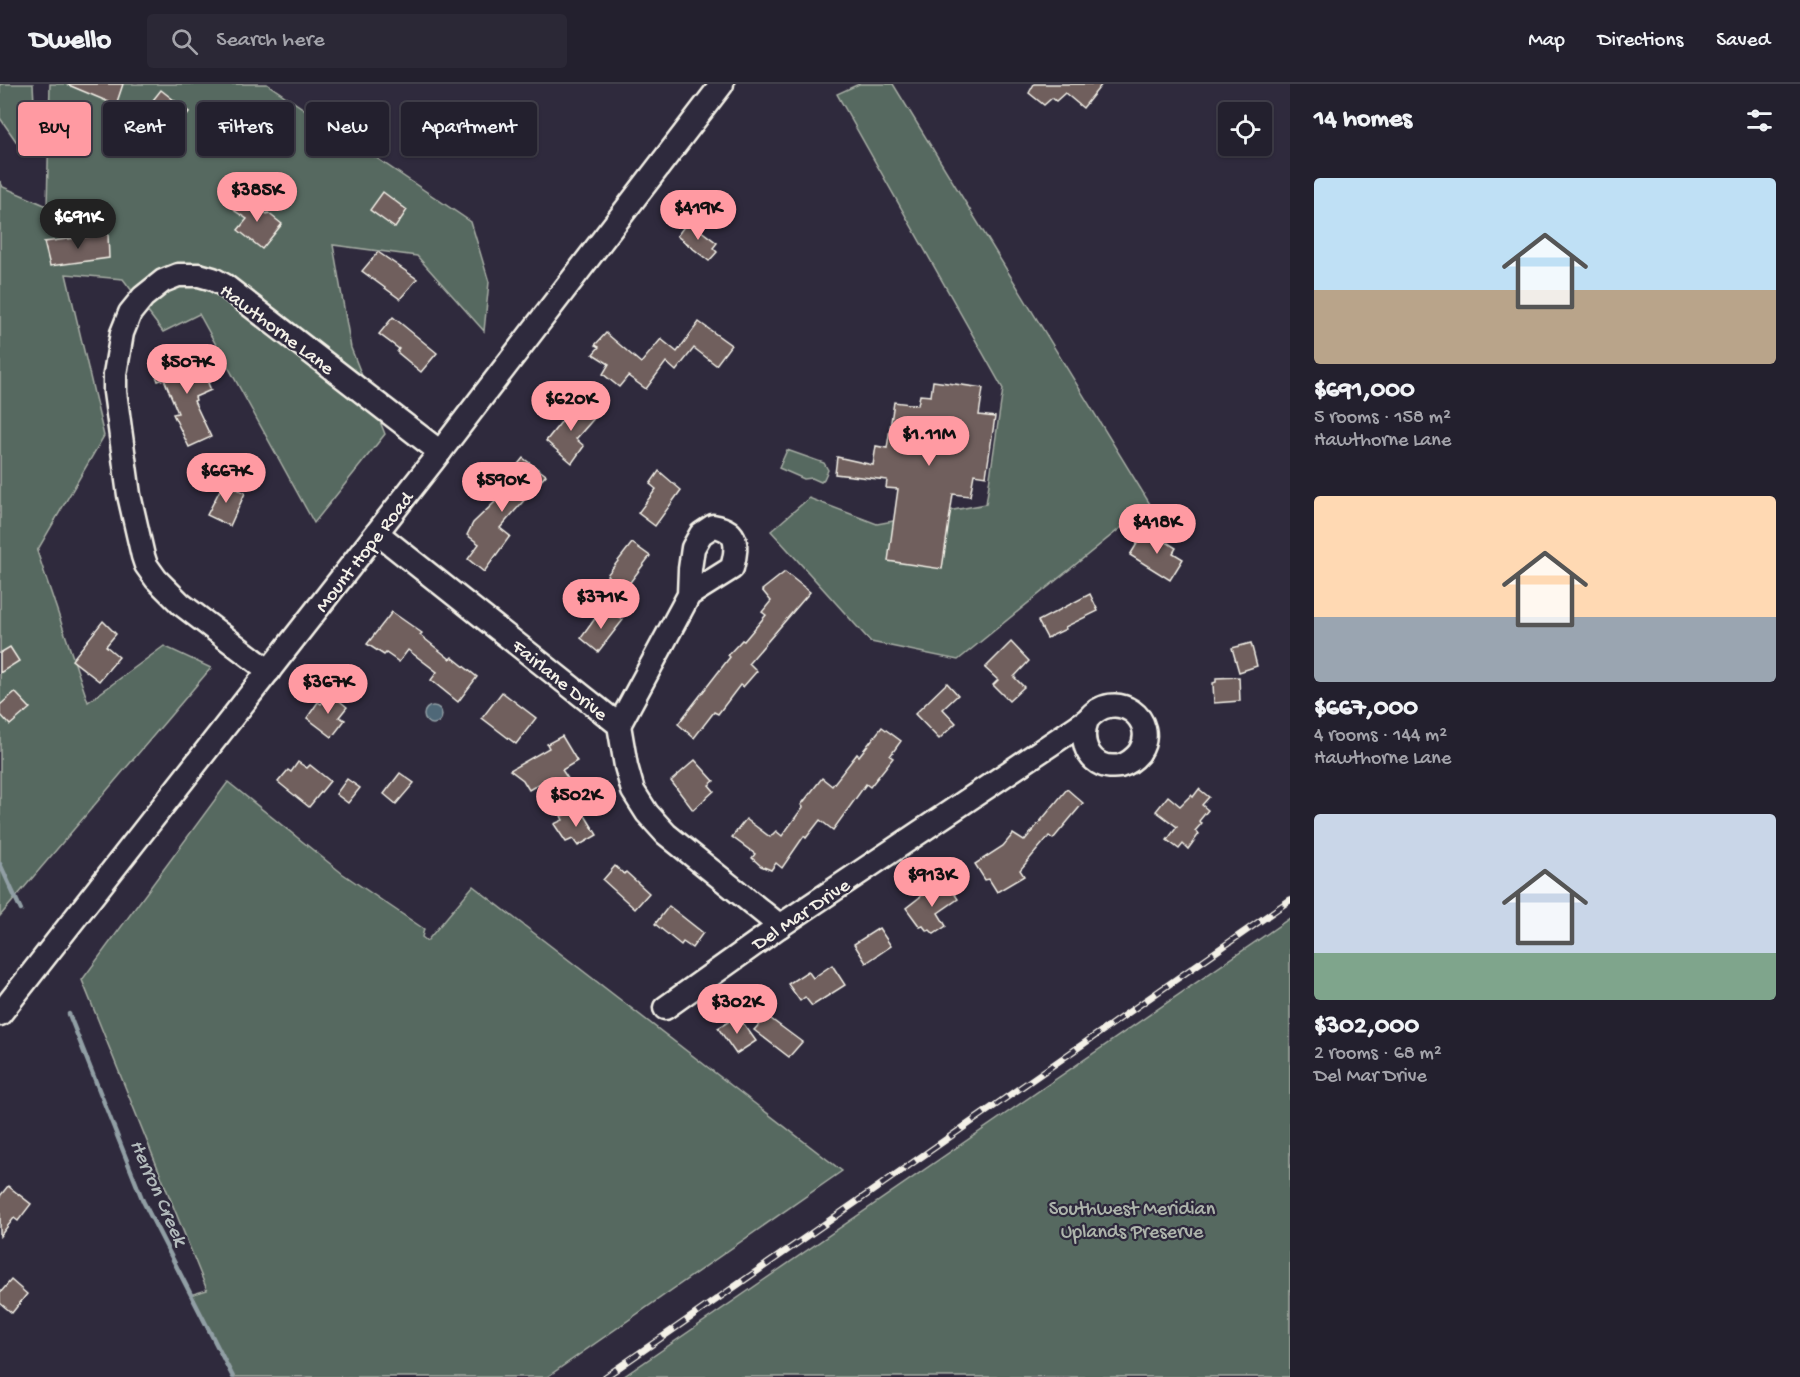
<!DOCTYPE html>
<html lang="en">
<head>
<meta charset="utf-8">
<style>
  :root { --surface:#23202e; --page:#2b2836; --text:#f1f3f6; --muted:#a3a3aa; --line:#403e4a; --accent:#ff9aa2 }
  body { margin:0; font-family:"Gochi Hand",sans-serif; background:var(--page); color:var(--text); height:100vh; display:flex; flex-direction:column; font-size:22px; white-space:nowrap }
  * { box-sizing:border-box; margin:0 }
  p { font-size:20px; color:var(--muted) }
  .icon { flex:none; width:33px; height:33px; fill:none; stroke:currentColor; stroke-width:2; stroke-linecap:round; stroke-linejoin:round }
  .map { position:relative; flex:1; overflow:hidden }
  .details { display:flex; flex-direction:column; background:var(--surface); width:510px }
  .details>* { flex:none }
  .top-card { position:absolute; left:18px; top:18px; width:570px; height:54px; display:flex; gap:12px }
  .controls { position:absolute; left:1218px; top:18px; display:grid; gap:12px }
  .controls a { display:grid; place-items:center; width:54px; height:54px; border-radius:6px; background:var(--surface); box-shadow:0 2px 4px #0004,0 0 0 2px var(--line); font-size:30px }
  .price { position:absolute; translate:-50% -51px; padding:0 14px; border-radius:21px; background:var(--accent); color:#111; font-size:20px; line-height:39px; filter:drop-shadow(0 2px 3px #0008) }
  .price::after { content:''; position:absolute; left:50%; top:36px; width:18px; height:14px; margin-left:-9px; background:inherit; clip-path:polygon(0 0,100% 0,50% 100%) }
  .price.selected { background:#222; color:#fff }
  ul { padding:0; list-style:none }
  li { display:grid; align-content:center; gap:12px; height:318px; padding:0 24px }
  li span { display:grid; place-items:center; height:186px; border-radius:6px; color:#555 }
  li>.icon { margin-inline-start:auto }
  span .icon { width:108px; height:108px; fill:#fffc; stroke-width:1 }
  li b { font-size:26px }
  h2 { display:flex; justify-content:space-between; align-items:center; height:72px; padding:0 24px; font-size:26px }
  .pill { padding:0 21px; border-radius:6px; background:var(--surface); box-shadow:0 2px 4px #0004,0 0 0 2px var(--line); font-size:21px; line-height:54px }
  .pill.selected { background:var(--accent); color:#111 }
  header { display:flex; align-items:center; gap:36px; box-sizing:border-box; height:84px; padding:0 30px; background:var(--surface); border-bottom:2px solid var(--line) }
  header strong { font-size:28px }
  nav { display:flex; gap:33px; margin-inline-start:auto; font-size:21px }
  .search { width:420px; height:54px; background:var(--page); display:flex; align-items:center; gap:15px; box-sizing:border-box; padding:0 21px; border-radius:6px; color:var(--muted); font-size:22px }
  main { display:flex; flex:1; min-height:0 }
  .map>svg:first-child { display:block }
</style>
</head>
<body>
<header>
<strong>Dwello</strong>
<div class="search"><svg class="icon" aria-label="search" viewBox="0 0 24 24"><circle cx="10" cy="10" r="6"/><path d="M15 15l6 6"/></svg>Search here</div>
<nav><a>Map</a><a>Directions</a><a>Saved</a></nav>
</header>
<main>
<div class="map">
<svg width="1290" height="1293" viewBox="0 0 1290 1293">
  <rect width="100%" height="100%" fill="#2f2a3d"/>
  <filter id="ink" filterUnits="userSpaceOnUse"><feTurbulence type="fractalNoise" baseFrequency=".0167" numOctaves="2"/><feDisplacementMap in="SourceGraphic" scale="12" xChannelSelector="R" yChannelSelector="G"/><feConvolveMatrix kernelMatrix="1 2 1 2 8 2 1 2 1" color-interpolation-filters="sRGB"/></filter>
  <g filter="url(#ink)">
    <g fill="#576961" stroke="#a6ada4" stroke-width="1.5">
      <polygon points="0,0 33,0 35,39 18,60 0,34"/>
      <polygon points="50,0 267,0 471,138 489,198 484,247 417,172 333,161 351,264 385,350 314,439 199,230 163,248 123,195 66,190 104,352 37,467 88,618 164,562 211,584 0,832 0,97 3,103 47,122"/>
      <polygon points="859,0 893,0 1150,420 958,576 871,558 771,447 809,414 877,440 986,420 1003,305 837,10"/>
      <polygon points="787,366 824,379 828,386 824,395 821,398 812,394 804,395 779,384"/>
      <polygon points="228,698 343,790 424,845 422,853 427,857 473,802 842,1087 547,1293 233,1293 190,1211 207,1206 82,896"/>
      <polygon points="1290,834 1290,1293 623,1293"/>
    </g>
    <circle fill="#4f6878" stroke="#919fa5" stroke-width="1.5" cx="433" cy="631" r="9"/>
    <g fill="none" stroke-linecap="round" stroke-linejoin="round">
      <g stroke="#919fa5" stroke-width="4.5">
        <polyline points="0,780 21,826"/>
        <polyline points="69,930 143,1117 233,1293"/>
      </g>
    </g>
    <g fill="#6f5e5d" stroke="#f4f1e8" stroke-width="1.5">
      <polygon points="66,0 123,0 116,21"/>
      <polygon points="1034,0 1102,0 1083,24 1065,9 1056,17 1052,14 1044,21 1029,9"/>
      <polygon points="161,6 189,28 174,48 146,25"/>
      <polygon points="383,108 407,126 395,144 370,126"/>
      <polygon points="246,113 267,130 268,129 282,140 262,165 238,146 247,135 235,127"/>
      <polygon points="688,137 717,159 713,164 717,168 709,177 677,152"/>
      <polygon points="108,150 109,174 50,182 44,158"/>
      <polygon points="378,168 417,195 400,215 362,187"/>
      <polygon points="393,233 437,269 421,288 397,268 399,265 379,250"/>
      <polygon points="699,238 731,261 716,281 694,264 676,287 666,278 646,305 628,292 619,303 603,290 609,280 593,270 599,263 595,261 606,249 641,279 661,255 677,268"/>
      <polygon points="169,273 173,284 198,273 204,282 208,281 214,295 208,299 211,306 195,313 196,316 194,317 211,353 189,363 173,330 178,329 164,295 158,297 152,281"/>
      <polygon points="933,297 983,304 979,331 995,333 986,392 974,390 970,412 953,410 942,485 888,477 898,405 886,404 887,396 835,390 837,373 873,381 876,362 887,364 894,318 918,321 920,311 931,312"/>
      <polygon points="577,318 596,332 576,355 584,362 572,379 546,357"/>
      <polygon points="523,374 546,391 500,444 510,452 484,488 468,475 479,460 467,451 473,439 496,417 491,413"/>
      <polygon points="659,387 681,406 655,442 638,429 656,405 650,400"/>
      <polygon points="224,398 245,409 230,442 207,431"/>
      <polygon points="1146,445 1176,464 1173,469 1183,475 1170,496 1130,471"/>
      <polygon points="632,459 650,472 625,505 607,491"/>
      <polygon points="785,488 810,508 749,579 757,587 743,603 740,601 718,630 714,628 694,654 678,640 730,573 728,571 742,556 744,557 766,531 762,528 771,517 762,506"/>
      <polygon points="1090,510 1098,527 1065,543 1066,545 1047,554 1038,537"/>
      <polygon points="608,526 623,536 598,568 581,554 599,529 603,533"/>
      <polygon points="392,528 422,549 420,551 450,575 452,573 477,593 458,618 431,596 437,588 408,566 399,578 386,569 384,571 367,560"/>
      <polygon points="103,537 116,550 106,562 119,573 99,597 72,576"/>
      <polygon points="1011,558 1029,577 1014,593 1024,603 1009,617 993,601 998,596 985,584"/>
      <polygon points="1251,559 1257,582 1239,588 1232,564"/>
      <polygon points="10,563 19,577 0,589 0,569"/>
      <polygon points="1239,593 1240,617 1214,619 1213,599 1216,598 1216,594"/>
      <polygon points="947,599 958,611 943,625 956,639 939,655 915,630"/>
      <polygon points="15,608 30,624 10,641 0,630 0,621"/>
      <polygon points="502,608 536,634 516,660 482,634"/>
      <polygon points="330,609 347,623 339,633 345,636 332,653 307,634 318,618 321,620"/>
      <polygon points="882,643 901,657 890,672 893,674 870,703 866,700 833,746 820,736 806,754 804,752 782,784 776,779 771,786 761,782 752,774 755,770 732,753 746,735 770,753 776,747 782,752 803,723 801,721 822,694 832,702 857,670 859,672"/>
      <polygon points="562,652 577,677 562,686 573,702 553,712 544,697 529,706 523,696 510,686 549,664 547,660"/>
      <polygon points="695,676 714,697 709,701 714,707 693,726 671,697"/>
      <polygon points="298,678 307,684 310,681 330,697 309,723 278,698 288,686 291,688"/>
      <polygon points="400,689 414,699 396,720 384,710"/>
      <polygon points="347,695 360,704 348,719 336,710"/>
      <polygon points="1067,705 1083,719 1053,755 1049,752 1020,786 1024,792 997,808 989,795 985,796 975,780 1003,762 1013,750 1024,757"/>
      <polygon points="1199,705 1209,713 1202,721 1208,726 1199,737 1202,739 1195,747 1199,750 1188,765 1183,760 1179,765 1167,756 1177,743 1156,727 1168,712 1180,722 1191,711 1193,713"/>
      <polygon points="581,725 597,751 578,762 573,755 566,758 554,740 563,736 561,732"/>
      <polygon points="615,782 624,790 626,788 649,809 635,825 603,796"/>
      <polygon points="948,800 958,815 938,829 946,842 934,850 930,846 927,847 923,842 920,843 906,824 929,806 932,810"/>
      <polygon points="669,822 703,849 692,864 683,858 681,861 655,840"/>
      <polygon points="879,844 891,862 866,879 854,860"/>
      <polygon points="832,881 845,901 812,922 805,913 800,917 788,900 808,887 813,894"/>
      <polygon points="738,932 756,957 736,970 718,944"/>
      <polygon points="767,932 802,958 789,973 754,946"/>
      <polygon points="8,1102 31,1120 18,1137 14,1134 0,1152 0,1112"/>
      <polygon points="11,1196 27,1210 12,1229 0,1219 0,1209"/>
    </g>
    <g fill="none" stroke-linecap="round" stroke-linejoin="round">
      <defs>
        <g id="minor">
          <polyline points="377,449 619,641 626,682 633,707 647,729 666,750 780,842"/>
          <polyline points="269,587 181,520 156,495 146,481 143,472 129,411 115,308 115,290 122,249 130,229 143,213 163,197 178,191 199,191 213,195 224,201 440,368"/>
          <path d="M619,641l70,-130 1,-26 3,-21 8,-14 12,-8c26,4 25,20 19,42l-43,27"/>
          <path d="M665,924l115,-82 307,-206c28,-35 74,0 52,33 -5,6 -12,11 -19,13 -29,5 -42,-22 -33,-46"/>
          <polyline points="0,930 440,368 722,0"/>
        </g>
      </defs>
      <use href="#minor" stroke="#f4f1e8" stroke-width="27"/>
      <use href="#minor" stroke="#2f2a3d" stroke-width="22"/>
      <defs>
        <polyline id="rail" points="605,1293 1290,816"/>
      </defs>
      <use href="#rail" stroke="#f4f1e8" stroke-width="7"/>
      <use href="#rail" stroke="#2f2a3d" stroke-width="4.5" stroke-dasharray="14" stroke-linecap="butt"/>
    </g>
  </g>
  <g text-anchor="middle" stroke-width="4.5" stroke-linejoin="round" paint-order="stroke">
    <g font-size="20" fill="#f4f1e8" stroke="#2f2a3d">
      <text transform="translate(278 244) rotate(37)" y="7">Hawthorne Lane</text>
      <text transform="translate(363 467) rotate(-52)" y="7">Mount Hope Road</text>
      <text transform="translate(561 595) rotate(39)" y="7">Fairlane Drive</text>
      <text transform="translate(800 829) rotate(-34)" y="7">Del Mar Drive</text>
    </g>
    <g font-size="20" fill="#adb4ab" stroke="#2f2a3d">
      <text x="1132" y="1130">Southwest Meridian<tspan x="1132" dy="23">Uplands Preserve</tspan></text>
    </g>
    <g font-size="21" font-style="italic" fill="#b2babb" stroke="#2f2a3d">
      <text transform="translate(160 1108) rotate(66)" y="7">Herron Creek</text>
    </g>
  </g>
</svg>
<div class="controls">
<a><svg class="icon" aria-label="locate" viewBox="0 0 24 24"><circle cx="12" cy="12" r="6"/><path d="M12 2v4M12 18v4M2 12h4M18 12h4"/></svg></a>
</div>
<b class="price" style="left:257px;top:139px">$385K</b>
<b class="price" style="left:698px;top:157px">$419K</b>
<b class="price selected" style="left:78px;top:166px">$691K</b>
<b class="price" style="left:187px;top:311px">$507K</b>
<b class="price" style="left:571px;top:348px">$620K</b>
<b class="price" style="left:929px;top:383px">$1.11M</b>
<b class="price" style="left:226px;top:420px">$667K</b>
<b class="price" style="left:502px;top:429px">$590K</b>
<b class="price" style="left:1157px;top:471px">$418K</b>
<b class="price" style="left:601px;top:546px">$371K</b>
<b class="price" style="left:328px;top:631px">$367K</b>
<b class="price" style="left:576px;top:744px">$502K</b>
<b class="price" style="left:932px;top:824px">$913K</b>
<b class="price" style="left:737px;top:951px">$302K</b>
<div class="top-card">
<a class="pill selected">Buy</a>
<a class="pill">Rent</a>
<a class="pill">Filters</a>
<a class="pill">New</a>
<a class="pill">Apartment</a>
</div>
</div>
<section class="details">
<h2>14 homes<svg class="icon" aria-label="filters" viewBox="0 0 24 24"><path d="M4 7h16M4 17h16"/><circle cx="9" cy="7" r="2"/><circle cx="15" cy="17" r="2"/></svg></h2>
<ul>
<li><span style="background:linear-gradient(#bfe0f5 60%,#b9a48a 0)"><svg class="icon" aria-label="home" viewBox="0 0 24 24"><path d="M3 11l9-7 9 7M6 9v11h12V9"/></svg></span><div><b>$691,000</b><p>5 rooms · 158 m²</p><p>Hawthorne Lane</p></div></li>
<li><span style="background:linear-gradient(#ffd9b3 65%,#9aa5b1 0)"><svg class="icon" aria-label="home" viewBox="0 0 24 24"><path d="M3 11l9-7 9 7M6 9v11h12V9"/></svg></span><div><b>$667,000</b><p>4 rooms · 144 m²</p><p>Hawthorne Lane</p></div></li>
<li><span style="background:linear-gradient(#c9d6e8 75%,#7fa58c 0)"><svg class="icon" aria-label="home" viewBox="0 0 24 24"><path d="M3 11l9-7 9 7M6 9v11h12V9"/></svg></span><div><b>$302,000</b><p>2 rooms · 68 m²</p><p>Del Mar Drive</p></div></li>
</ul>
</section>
</main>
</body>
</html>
